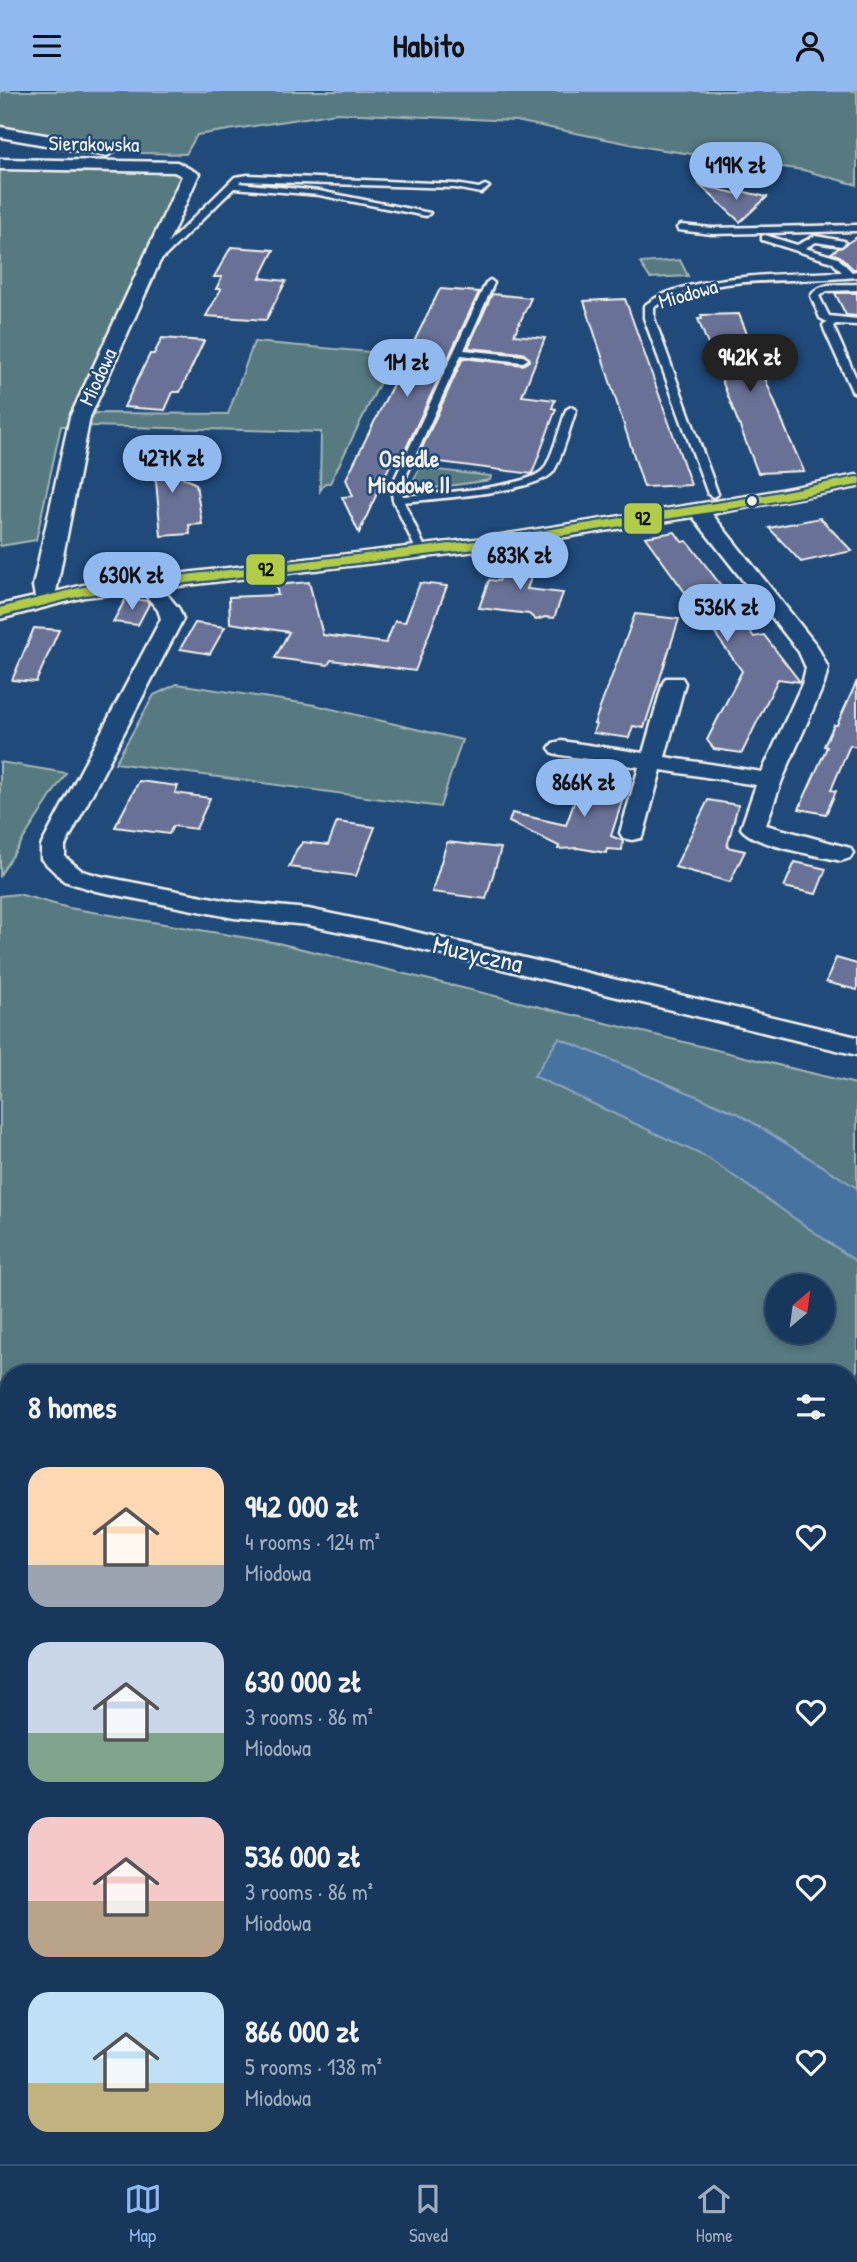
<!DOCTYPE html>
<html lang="en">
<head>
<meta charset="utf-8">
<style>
  :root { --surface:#17385c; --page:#244365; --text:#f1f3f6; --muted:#9eacbb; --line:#365272; --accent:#90b9f0 }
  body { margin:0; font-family:"Patrick Hand",sans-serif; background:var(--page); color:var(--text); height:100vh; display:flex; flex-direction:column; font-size:26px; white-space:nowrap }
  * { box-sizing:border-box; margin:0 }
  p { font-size:23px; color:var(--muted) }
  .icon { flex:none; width:38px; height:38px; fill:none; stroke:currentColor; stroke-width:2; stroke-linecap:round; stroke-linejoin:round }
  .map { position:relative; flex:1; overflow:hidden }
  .panel { position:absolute; left:0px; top:1274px; width:858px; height:800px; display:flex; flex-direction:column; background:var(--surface); border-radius:28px 28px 0 0; box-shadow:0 4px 10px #0003,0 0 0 2px var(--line) }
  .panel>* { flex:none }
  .needle { width:46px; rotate:29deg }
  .tools { position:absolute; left:765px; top:1183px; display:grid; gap:14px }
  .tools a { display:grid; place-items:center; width:70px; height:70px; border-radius:50%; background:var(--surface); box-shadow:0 4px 10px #0003,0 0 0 2px var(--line); font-size:35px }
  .price { position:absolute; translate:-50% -60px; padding:0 16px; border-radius:24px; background:var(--accent); color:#111; font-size:23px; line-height:46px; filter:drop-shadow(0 2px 4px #0008) }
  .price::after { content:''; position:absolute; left:50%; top:42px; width:21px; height:16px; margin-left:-10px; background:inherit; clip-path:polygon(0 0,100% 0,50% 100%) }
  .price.current { background:#222; color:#fff }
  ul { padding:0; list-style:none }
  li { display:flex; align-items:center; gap:21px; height:175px; padding:0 28px }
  li span { display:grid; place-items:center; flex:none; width:196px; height:140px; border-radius:21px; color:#555 }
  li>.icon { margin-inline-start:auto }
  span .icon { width:84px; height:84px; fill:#fffc; stroke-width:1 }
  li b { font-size:30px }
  h2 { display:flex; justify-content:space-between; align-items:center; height:84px; padding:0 28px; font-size:30px }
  header { display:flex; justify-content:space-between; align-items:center; height:91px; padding:0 28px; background:var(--accent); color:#111; font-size:32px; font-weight:700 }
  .tabs { display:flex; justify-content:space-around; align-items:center; height:98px; border-top:2px solid var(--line); background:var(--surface); font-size:19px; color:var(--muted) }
  .tabs a { display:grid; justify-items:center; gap:4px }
  .tabs .current { color:var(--accent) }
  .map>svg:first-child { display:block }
</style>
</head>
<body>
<header><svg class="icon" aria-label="menu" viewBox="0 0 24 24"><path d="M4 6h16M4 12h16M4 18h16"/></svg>Habito<svg class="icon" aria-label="person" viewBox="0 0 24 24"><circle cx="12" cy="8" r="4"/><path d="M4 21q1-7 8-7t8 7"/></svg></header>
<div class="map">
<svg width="857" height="2073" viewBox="0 0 857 2073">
  <rect width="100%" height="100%" fill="#1f4a7a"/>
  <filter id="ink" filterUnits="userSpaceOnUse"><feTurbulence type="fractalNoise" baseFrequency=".0143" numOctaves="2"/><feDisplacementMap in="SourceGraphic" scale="14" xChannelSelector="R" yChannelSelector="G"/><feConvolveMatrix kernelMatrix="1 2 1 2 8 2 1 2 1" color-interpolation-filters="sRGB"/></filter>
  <g filter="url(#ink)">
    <g fill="#567a80" stroke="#a5b6b4" stroke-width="2" fill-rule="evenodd">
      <polygon points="0,0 857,0 857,94 803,79 650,57 516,30 337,22 197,44 186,63 142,62 0,37"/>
      <polygon points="0,77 177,79 184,84 66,335 61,335 36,449 0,455"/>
      <polygon points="680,169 688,185 650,187 640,172"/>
      <polygon points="254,251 394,263 330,392 325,392 320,400 321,341 88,335 94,322 228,323"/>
      <polygon points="420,377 491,385 490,389 420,399 410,395"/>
      <polygon points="177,593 315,614 462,649 440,716 115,672 154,604"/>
      <polygon points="0,671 66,682 0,784"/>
      <path d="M18,803l51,14 209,35 578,141 1,-2v1082h-641l-3,-8h636v-782h-840v308l-9,-20v-766zM777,1195h45v46h-45z"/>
    </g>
    <polygon fill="#4673a1" stroke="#8ca5bd" stroke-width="2" points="559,947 739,1023 857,1097 857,1171 708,1067 534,985"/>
    <g fill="#697196" stroke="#f4f1e8" stroke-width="2">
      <polygon points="700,94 738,103 741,100 767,106 740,131"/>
      <polygon points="857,146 857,178 853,178 840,165 831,162"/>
      <polygon points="231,156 274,159 260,187 286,190 266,229 206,225 221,198 216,198 222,186 214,186"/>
      <polygon points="440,198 479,201 402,366 394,365 359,442 342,406 353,405 346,388"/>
      <polygon points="835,202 857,202 857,225 846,224"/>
      <polygon points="492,203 531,207 514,244 545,247 522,305 555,309 552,317 556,318 532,383 417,368 463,267 523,274 530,269 523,262 468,257"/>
      <polygon points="625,208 628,216 691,394 644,396 584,210"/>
      <polygon points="739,223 788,344 804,380 758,382 698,228 702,228 701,224"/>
      <polygon points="162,247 204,250 180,301 173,301 165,319 124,316 150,263 154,263"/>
      <polygon points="158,362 185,377 174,382 196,393 202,433 189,434 190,443 161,445 156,390 129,376"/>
      <polygon points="820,427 852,460 801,471 769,437"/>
      <polygon points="675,441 682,451 687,450 729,505 723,506 754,546 764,544 800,591 778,588 742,662 714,658 707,649 742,580 645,446"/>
      <polygon points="509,465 534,468 533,470 537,471 527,498 563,502 554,527 545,526 536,529 529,523 479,517 489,489 499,490"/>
      <polygon points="309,491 323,544 386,552 395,530 405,531 420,492 447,495 415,580 331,569 328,574 275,567 289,541 230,532 229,506 278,504 276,494"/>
      <polygon points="126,507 147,510 149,513 138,534 113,531"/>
      <polygon points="635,523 679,528 644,637 633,635 629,647 593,642 596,633 594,633"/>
      <polygon points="195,532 225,536 210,563 180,558"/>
      <polygon points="34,537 59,539 36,591 12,589"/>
      <polygon points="857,590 857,656 850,654 831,699 836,700 826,723 799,718 827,656 824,655 834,634 837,634"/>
      <polygon points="597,688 628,692 611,745 623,750 622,759 607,758 606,762 578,757 558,758 559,755 509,731 512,722 566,734 582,690 595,692"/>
      <polygon points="139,690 178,695 175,702 210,707 196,738 173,735 169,743 115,736"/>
      <polygon points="708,709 738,714 727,756 745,760 730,791 675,776"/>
      <polygon points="337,731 375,736 356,785 289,776 297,758 303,751 328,754"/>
      <polygon points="447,751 501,757 486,808 432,801"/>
      <polygon points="795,771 826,778 816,803 784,796"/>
      <polygon points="836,867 857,873 857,899 826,891"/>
    </g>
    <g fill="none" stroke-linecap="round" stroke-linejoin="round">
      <defs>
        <g id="lane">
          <polygon points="248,84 455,93 479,97 485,94 489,96 481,102 455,97 241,90 239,92 319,100 430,122 426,125 319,104 234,97 154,176 148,176 148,172 235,86"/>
          <polygon points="681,134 712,137 857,134 857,140 712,143 678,139 677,137"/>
          <path d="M765,144l32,10 18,-9 29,5 1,2 -4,3 -25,-4 -11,6 33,10 14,14 5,-1v6c-66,7 -143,-5 -203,30v11l64,176 -5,3 -5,-3 -64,-176v-12c39,-33 148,-32 198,-34l-10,-10 -70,-22v-4z"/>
          <path d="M490,189l4,3 -30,67 59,6 5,3 -5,3 -62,-7 -60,132 2,9c29,-3 118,-7 139,-25 8,-6 20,-49 24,-61l5,-3 5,3c-5,14 -15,51 -23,62 -15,20 -121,27 -149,30l23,50 -5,3 -4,-1 -25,-54 -2,-13 95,-204z"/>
          <path d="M857,193v6l-30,1 -8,5 10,20 28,3v6l-21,-1 -3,2 24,54v14l-5,-3 -27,-60 -2,-6 4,-3 -7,-4 -9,-22c9,-15 30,-11 46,-12z"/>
        </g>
        <g id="street">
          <polygon points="0,36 107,55 115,60 107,65 0,46"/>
          <path d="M0,68l177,3 22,12 -109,243 -34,175 28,-7 392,-46 278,-44 103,-20v12l-145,27 105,132 11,22 -4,16 -42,96 -16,45 84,23 3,5 -3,5 -9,3c-23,-6 -88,-15 -100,-33l15,-43 -95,-15 -17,63 -3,5 -9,2 -9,-2 -3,-5 19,-66 -78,-12 -8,-2 -4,-5 4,-5 8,-2 82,12 20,-70 3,-5h16l3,5 -20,74 97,15 40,-88 4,-16 -7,-16 -106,-135 -217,34 -314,37 17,21 4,10 -118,227v11l17,14 18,5 134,26 74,7 82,17 467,111v18l-467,-113 -82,-17 -74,-7 -138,-27 -32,-10 -23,-22v-13l120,-227 -3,-9 -16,-19 -58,6 -84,22v-14l35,-8 -2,-11 37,-169 112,-241 -8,-4 -174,-3z"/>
        </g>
      </defs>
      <use href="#lane" stroke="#f4f1e8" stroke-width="5"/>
      <use href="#street" stroke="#f4f1e8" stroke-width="5"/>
      <use href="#lane" fill="#1f4a7a" fill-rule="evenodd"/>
      <use href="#street" fill="#1f4a7a" fill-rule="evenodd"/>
      <defs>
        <polyline id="bus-1" points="0,521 84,500 476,454 754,410 857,390"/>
      </defs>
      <use href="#bus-1" stroke="#1f4a7a" stroke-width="12"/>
      <use href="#bus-1" stroke="#b2cc46" stroke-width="8"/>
    </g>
  </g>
  <circle fill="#f4f1e8" stroke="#1f4a7a" stroke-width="2.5" cx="752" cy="410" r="6"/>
  <g text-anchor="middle" stroke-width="5" stroke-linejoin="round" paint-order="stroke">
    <g font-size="21" fill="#f4f1e8" stroke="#1f4a7a">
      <text transform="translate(94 53) rotate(1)" y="7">Sierakowska</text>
      <text transform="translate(688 203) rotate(-16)" y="7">Miodowa</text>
      <text transform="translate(98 286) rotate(-65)" y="7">Miodowa</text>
    </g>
    <g font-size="23" font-weight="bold" fill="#f4f1e8" stroke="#1f4a7a">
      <text x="409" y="376">Osiedle<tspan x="409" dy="26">Miodowe II</tspan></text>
    </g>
    <g font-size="26" fill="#f4f1e8" stroke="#1f4a7a">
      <text transform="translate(478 863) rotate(13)" y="9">Muzyczna</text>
    </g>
  </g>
  <g stroke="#1f4a7a" stroke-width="2.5">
    <rect x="623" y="411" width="40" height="33" rx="7" fill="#b2cc46"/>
    <rect x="245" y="462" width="41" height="33" rx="7" fill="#b2cc46"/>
  </g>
  <g font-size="19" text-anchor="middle" font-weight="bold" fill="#111">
    <text x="643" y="434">92</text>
    <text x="266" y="485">92</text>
  </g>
</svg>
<div class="tools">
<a><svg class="needle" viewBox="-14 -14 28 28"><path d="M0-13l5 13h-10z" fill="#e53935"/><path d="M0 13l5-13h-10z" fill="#9eacbb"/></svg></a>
</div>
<b class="price" style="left:736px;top:111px">419K zł</b>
<b class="price current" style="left:750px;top:303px">942K zł</b>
<b class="price" style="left:407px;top:308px">1M zł</b>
<b class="price" style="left:172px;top:404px">427K zł</b>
<b class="price" style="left:520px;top:501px">683K zł</b>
<b class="price" style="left:132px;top:521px">630K zł</b>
<b class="price" style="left:727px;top:553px">536K zł</b>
<b class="price" style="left:584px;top:728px">866K zł</b>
<section class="panel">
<h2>8 homes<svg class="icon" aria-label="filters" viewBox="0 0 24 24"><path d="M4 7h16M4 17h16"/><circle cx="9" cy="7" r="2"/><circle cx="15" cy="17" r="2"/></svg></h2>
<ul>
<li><span style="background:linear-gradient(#ffd9b3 70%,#9aa5b1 0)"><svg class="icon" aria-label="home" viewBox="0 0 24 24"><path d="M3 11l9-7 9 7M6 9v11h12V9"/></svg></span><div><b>942 000 zł</b><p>4 rooms · 124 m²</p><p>Miodowa</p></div><svg class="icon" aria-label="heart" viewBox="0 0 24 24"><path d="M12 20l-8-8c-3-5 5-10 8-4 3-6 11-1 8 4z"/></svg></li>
<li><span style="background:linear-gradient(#c9d6e8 65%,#7fa58c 0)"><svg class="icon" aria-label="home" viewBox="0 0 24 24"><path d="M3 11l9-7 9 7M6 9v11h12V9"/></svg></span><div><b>630 000 zł</b><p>3 rooms · 86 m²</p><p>Miodowa</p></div><svg class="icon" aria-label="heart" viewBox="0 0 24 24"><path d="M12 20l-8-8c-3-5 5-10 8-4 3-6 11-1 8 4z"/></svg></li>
<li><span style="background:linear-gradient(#f6c9c9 60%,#b9a48a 0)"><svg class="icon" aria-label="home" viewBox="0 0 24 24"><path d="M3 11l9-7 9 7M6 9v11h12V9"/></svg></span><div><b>536 000 zł</b><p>3 rooms · 86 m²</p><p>Miodowa</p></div><svg class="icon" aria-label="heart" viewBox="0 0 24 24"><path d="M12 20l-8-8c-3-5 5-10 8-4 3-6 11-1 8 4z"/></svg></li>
<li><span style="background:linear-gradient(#bfe0f5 65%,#c2b280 0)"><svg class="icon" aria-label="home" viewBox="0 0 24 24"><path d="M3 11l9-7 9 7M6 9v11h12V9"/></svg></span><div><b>866 000 zł</b><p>5 rooms · 138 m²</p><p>Miodowa</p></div><svg class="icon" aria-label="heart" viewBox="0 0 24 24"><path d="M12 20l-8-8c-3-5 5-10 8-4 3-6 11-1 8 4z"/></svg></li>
</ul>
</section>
</div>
<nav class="tabs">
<a class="current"><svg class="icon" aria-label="map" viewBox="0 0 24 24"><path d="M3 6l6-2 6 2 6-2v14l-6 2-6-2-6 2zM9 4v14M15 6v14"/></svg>Map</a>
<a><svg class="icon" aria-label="saved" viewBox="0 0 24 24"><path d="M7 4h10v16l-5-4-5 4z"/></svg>Saved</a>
<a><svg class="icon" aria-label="home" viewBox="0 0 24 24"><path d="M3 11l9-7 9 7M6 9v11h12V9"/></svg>Home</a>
</nav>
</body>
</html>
